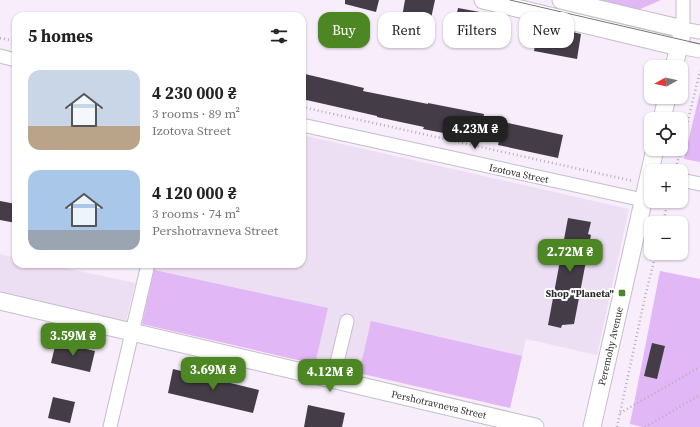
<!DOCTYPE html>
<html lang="en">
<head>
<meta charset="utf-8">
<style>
  :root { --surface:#fff; --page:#f2f2f2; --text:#222; --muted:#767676; --accent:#4d8724 }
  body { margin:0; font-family:"Source Serif 4",serif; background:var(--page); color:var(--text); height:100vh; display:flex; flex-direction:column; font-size:15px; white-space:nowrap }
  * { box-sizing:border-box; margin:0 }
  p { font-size:13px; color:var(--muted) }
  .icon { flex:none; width:22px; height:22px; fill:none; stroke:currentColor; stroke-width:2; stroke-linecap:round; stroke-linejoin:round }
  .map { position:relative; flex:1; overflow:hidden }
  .sheet { position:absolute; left:12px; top:12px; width:294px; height:256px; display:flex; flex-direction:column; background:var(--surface); border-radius:12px; box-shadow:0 1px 3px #0004 }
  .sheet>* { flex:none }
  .hud { position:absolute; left:318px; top:12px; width:322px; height:36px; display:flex; gap:8px }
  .needle { width:26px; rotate:262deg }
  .buttons { position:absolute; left:644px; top:60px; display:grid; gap:8px }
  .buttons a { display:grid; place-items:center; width:44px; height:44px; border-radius:8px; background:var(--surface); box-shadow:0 1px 3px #0004; font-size:20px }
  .price { position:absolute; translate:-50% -34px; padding:0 9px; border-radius:8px; background:var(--accent); color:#fff; font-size:13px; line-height:26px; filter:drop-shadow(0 1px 2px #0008) }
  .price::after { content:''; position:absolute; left:50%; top:24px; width:12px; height:9px; margin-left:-6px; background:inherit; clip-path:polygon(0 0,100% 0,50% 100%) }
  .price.on { background:#222; color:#fff }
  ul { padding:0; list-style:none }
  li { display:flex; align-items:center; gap:12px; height:100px; padding:0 16px }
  li span { display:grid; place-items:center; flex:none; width:112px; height:80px; border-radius:12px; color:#555 }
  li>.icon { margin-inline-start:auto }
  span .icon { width:48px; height:48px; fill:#fffc; stroke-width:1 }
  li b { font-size:17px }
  h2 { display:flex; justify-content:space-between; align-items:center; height:48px; padding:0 16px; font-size:17px }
  .tag { padding:0 14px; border-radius:12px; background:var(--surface); box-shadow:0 1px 3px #0004; font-size:14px; line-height:36px }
  .tag.on { background:var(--accent); color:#fff }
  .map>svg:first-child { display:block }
</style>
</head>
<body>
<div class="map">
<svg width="700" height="427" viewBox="0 0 700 427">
  <rect width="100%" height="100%" fill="#f7edfb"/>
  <g fill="#eddff3">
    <polygon points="302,135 629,209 597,355 526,339 510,408 142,324 155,264 302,264"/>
    <polygon points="0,254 16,258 16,264 47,264 135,283 126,322 0,294"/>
  </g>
  <g fill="#e2b7f5">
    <polygon points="599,0 661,0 638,10"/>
    <polygon points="700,92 700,162 684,159"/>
    <polygon points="154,270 328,308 315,364 142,324"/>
    <polygon points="660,271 700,279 700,427 642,427 630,424"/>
    <polygon points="371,321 522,356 510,408 359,373"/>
  </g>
  <g fill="#443d48">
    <polygon points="345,0 379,0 376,12 345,4"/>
    <polygon points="405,0 435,0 430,23 402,17"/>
    <polygon points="458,8 496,15 492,39 453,32"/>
    <polygon points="539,24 581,34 577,59 534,51"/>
    <polygon points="305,74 364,88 363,91 428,104 428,103 484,114 479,140 423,129 424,127 377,117 377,116 302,99 302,85"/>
    <polygon points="503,122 563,135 558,158 498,145"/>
    <polygon points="0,201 16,204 16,223 0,220"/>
    <polygon points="568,218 591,222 588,234 591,235 574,324 562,325 561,328 548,325"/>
    <polygon points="56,342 95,351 90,372 51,363"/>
    <polygon points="652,343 665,346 657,379 644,376"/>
    <polygon points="173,369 259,390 253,413 168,393"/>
    <polygon points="53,397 75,402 70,423 48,418"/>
    <polygon points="308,405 345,413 342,427 304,427"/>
  </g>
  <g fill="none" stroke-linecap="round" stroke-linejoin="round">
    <defs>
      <g id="minor">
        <polyline points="683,0 683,29 700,32"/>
        <polyline points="679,47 700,51"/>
        <polyline points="0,56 16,60"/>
        <polyline points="302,125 643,200"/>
        <polyline points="681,180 700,184"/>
        <polyline points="333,379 347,321"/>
        <polyline points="110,427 148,264"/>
      </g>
      <g id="major">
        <polyline points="483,0 679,47"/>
        <polyline points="561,0 683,29 674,67"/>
        <polyline points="662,119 667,97"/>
        <polyline points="0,301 535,427"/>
        <polyline points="592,427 655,149"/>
      </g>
    </defs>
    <use href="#minor" stroke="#c6bdcb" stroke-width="15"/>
    <use href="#major" stroke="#c6bdcb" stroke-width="19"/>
    <g stroke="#b5aeb9" stroke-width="2.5" stroke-dasharray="1 3" stroke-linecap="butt">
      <polyline points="0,38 16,41"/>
      <polyline points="302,107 633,181"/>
      <polyline points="681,149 700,71"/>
      <polyline points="676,168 681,149"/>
      <polyline points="663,223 668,201"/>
      <polyline points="620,413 700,367"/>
      <polyline points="617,427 645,297 656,253"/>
      <polyline points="645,427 700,395"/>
    </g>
    <use href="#minor" stroke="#fff" stroke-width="13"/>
    <use href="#major" stroke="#fff" stroke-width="17"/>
    <polyline stroke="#78737b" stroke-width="1" points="510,0 700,44"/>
  </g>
  <rect fill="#4d8724" stroke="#fff" stroke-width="1.5" x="618" y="289" width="8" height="8" rx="2"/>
  <g text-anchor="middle" stroke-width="4" stroke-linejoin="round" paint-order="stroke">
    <g font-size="10" fill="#2d2a2f" stroke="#fff">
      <text transform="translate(519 173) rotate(12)" y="4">Izotova Street</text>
      <text transform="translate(610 346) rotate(-77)" y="4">Peremohy Avenue</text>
      <text transform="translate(439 404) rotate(13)" y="4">Pershotravneva Street</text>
    </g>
    <g font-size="10" font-weight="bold" fill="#2d2a2f" stroke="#fff" text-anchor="end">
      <text x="614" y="297">Shop "Planeta"</text>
    </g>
  </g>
</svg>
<div class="buttons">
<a><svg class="needle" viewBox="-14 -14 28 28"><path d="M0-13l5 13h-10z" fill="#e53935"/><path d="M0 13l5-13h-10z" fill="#767676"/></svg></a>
<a><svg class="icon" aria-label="locate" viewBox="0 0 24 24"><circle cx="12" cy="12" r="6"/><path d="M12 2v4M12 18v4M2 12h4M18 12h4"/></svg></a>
<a>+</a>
<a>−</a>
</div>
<b class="price on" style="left:475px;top:150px">4.23M ₴</b>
<b class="price" style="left:570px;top:273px">2.72M ₴</b>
<b class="price" style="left:73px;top:357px">3.59M ₴</b>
<b class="price" style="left:213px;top:391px">3.69M ₴</b>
<b class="price" style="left:330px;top:393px">4.12M ₴</b>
<div class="hud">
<a class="tag on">Buy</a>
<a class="tag">Rent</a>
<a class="tag">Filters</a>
<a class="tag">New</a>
</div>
<section class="sheet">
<h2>5 homes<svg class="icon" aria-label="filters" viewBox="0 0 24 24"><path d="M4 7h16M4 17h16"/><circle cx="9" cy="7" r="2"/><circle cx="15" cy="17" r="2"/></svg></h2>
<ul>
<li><span style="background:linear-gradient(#c9d6e8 70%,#b9a48a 0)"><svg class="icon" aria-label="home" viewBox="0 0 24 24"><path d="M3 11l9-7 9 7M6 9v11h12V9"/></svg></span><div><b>4 230 000 ₴</b><p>3 rooms · 89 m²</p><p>Izotova Street</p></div></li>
<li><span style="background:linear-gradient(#a9c7e8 75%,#9aa5b1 0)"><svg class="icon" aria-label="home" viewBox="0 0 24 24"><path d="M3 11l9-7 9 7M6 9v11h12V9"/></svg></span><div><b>4 120 000 ₴</b><p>3 rooms · 74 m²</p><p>Pershotravneva Street</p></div></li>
</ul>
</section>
</div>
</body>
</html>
